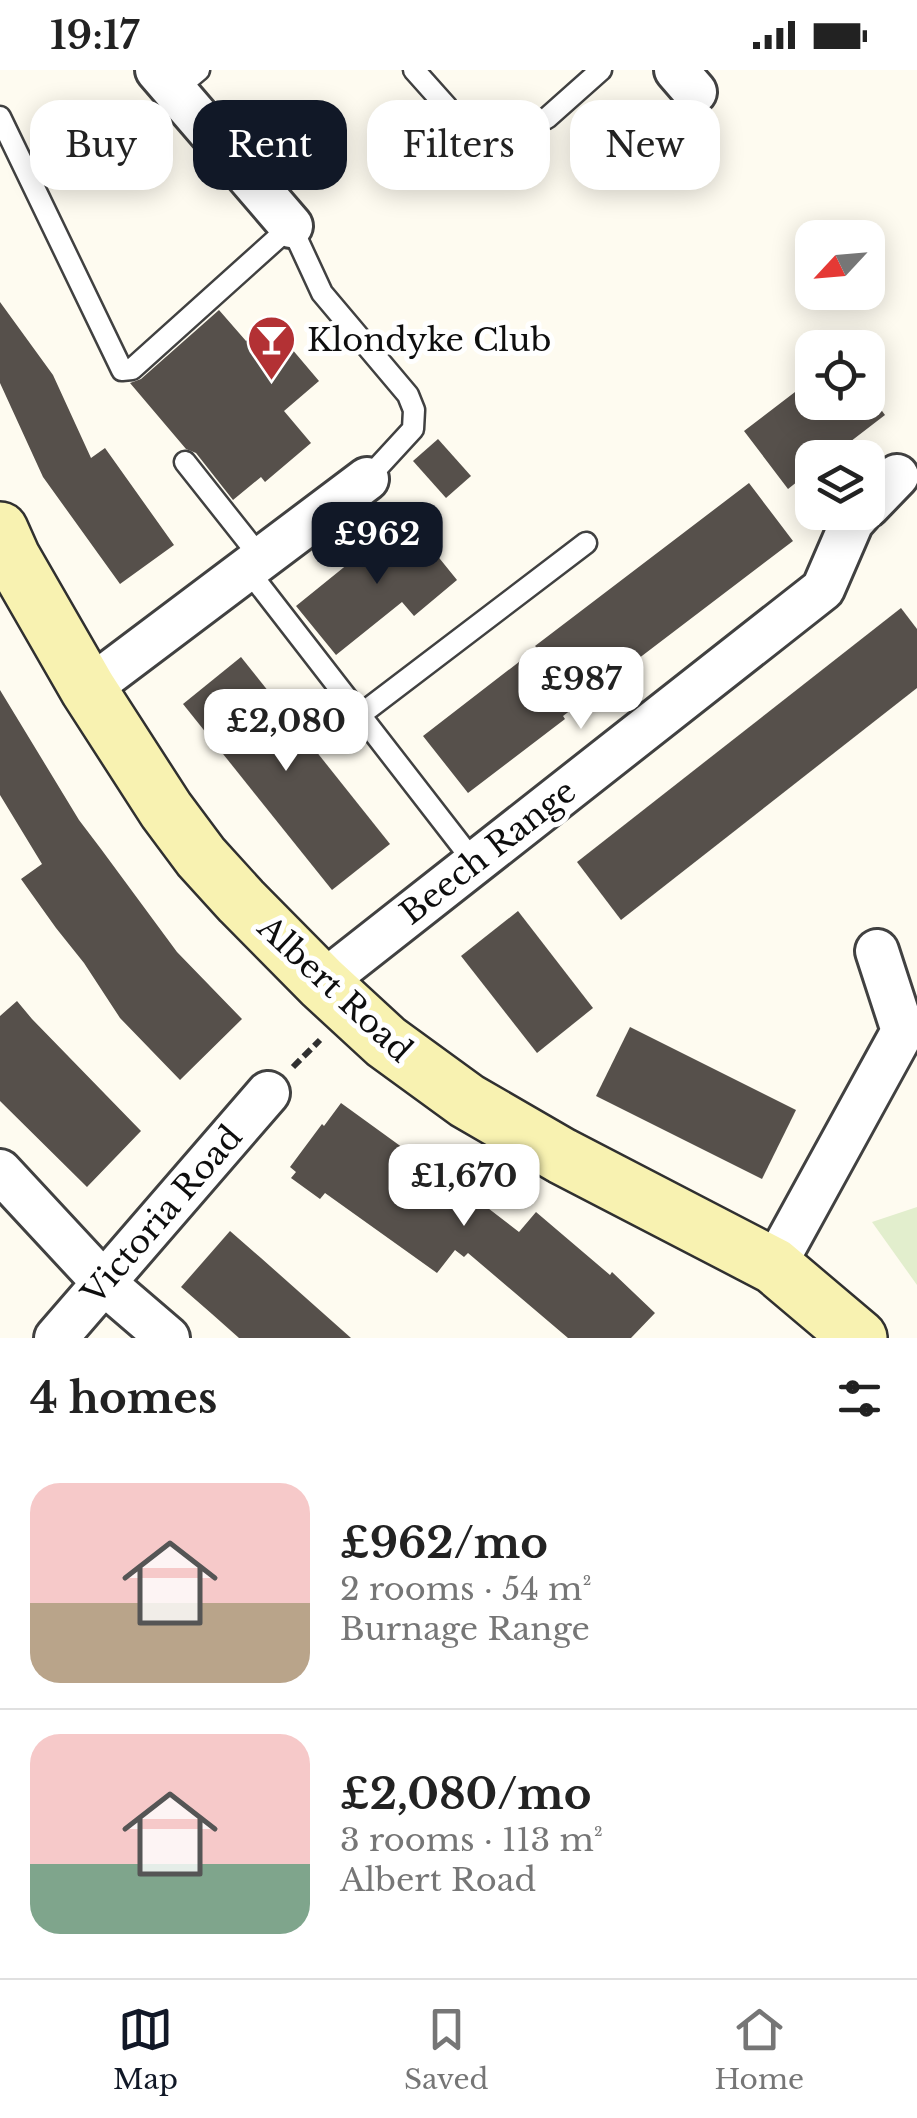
<!DOCTYPE html>
<html lang="en">
<head>
<meta charset="utf-8">
<style>
  :root { --surface:#fff; --page:#f2f2f2; --text:#222; --muted:#767676; --line:#e0e0e0; --accent:#111827 }
  body { margin:0; font-family:"Libre Baskerville",serif; background:var(--page); color:var(--text); height:100vh; display:flex; flex-direction:column; font-size:38px; white-space:nowrap }
  * { box-sizing:border-box; margin:0 }
  p { font-size:32px; color:var(--muted) }
  .icon { flex:none; width:55px; height:55px; fill:none; stroke:currentColor; stroke-width:2; stroke-linecap:round; stroke-linejoin:round }
  .map { position:relative; height:1268px; overflow:hidden }
  .drawer { display:flex; flex-direction:column; background:var(--surface); flex:1 }
  .drawer>* { flex:none }
  .banner { position:absolute; left:30px; top:30px; width:858px; height:90px; display:flex; gap:20px }
  .needle { width:65px; rotate:244deg }
  .tools { position:absolute; left:795px; top:150px; display:grid; gap:20px }
  .tools a { display:grid; place-items:center; width:90px; height:90px; border-radius:20px; background:var(--surface); box-shadow:0 5px 25px #0003; font-size:50px }
  .price { position:absolute; translate:-50% -85px; padding:0 22px; border-radius:20px; background:#fff; color:#222; font-size:32px; line-height:65px; filter:drop-shadow(0 2px 5px #0008) }
  .price::after { content:''; position:absolute; left:50%; top:60px; width:30px; height:22px; margin-left:-15px; background:inherit; clip-path:polygon(0 0,100% 0,50% 100%) }
  .price.selected { background:var(--accent); color:#fff }
  ul { padding:0; list-style:none }
  li { display:flex; align-items:center; gap:30px; height:250px; padding:0 30px }
  li+li { border-top:2px solid var(--line) }
  li span { display:grid; place-items:center; flex:none; width:280px; height:200px; border-radius:30px; color:#555 }
  li>.icon { margin-inline-start:auto }
  span .icon { width:120px; height:120px; fill:#fffc; stroke-width:1 }
  li b { font-size:42px }
  h2 { display:flex; justify-content:space-between; align-items:center; height:120px; padding:0 30px; font-size:42px }
  .tag { padding:0 35px; border-radius:30px; background:var(--surface); box-shadow:0 5px 25px #0003; font-size:35px; line-height:90px }
  .tag.selected { background:var(--accent); color:#fff }
  .status { display:flex; justify-content:space-between; align-items:center; height:70px; padding:0 50px; background:var(--surface); direction:ltr }
  .status svg { height:28px; fill:currentColor }
  .tab-bar { display:flex; justify-content:space-around; align-items:center; height:140px; border-top:2px solid var(--line); background:var(--surface); font-size:28px; color:var(--muted) }
  .tab-bar a { display:grid; justify-items:center; gap:5px }
  .tab-bar .selected { color:var(--accent) }
  .map>svg:first-child { display:block }
</style>
</head>
<body>
<div class="status"><b>19:17</b><svg viewBox="0 0 49 12"><path d="M0 12V9h3v3zM5 12V6h3v6zM10 12V3h3v9zM15 12V0h3v12zM26 1h20v11H26zM47 4h2v5h-2z"/></svg></div>
<div class="map">
<svg width="917" height="1268" viewBox="0 0 917 1268">
  <rect width="100%" height="100%" fill="#fefbf0"/>
  <polygon fill="#e2eecd" points="917,1137 917,1215 872,1152"/>
  <g fill="#56504b">
    <polygon points="0,232 53,305 91,388 105,378 174,475 120,514 43,407 0,313"/>
    <polygon points="219,240 246,271 269,252 319,311 284,341 311,373 265,412 261,407 233,430 196,383 186,379 130,313 141,309"/>
    <polygon points="812,309 812,332 868,332 868,322 885,345 829,388 812,388 812,400 788,419 744,361"/>
    <polygon points="438,369 471,406 446,428 413,391"/>
    <polygon points="749,413 793,471 563,646 565,649 468,723 423,666 537,578 535,576"/>
    <polygon points="406,447 457,510 414,546 402,532 336,585 296,536"/>
    <polygon points="901,538 917,559 917,618 621,850 577,792"/>
    <polygon points="241,587 390,774 332,820 183,634"/>
    <polygon points="0,620 79,750 101,779 177,882 242,949 180,1010 120,948 84,893 56,858 21,809 42,794 0,725"/>
    <polygon points="518,841 593,938 537,983 461,886"/>
    <polygon points="17,931 32,949 141,1061 87,1117 0,1031 0,946"/>
    <polygon points="630,957 796,1040 762,1109 596,1026"/>
    <polygon points="341,1033 439,1104 441,1102 519,1162 536,1142 610,1205 612,1202 655,1243 631,1268 568,1268 468,1183 464,1187 455,1180 437,1203 325,1123 320,1129 291,1108 296,1102 290,1097 322,1054 324,1056"/>
    <polygon points="230,1161 261,1188 351,1268 239,1268 212,1244 181,1217"/>
  </g>
  <g fill="none" stroke-linecap="round" stroke-linejoin="round">
    <defs>
      <g id="lane">
        <polyline points="414,0 447,37"/>
        <polyline points="174,21 199,0"/>
        <polyline points="0,47 122,300 132,299 291,156 322,223 408,325 414,340 413,359 367,409"/>
        <polyline points="547,48 601,0"/>
        <polyline points="185,392 261,488"/>
        <polyline points="247,499 474,792"/>
        <polyline points="360,645 586,473"/>
      </g>
      <g id="street">
        <polyline points="157,0 291,156"/>
        <polyline points="676,0 695,22"/>
        <polyline points="868,436 897,406"/>
        <polyline points="88,619 367,409"/>
        <polyline points="322,913 823,519 852,452 861,442"/>
        <polyline points="0,1101 104,1213 168,1268"/>
        <polyline points="774,1196 903,961 877,881"/>
        <polyline points="56,1268 268,1023"/>
      </g>
      <polyline id="secondary" points="0,460 12,487 88,619 166,740 201,787 241,831 322,913 386,972 467,1031 562,1086 774,1196 859,1268"/>
    </defs>
    <use href="#lane" stroke="#414141" stroke-width="25"/>
    <use href="#street" stroke="#414141" stroke-width="48"/>
    <use href="#secondary" stroke="#303030" stroke-width="60"/>
    <polyline stroke="#303030" stroke-width="6" stroke-dasharray="10 5" stroke-linecap="butt" points="293,997 320,970"/>
    <use href="#lane" stroke="#fff" stroke-width="20"/>
    <use href="#street" stroke="#fff" stroke-width="42"/>
    <use href="#secondary" stroke="#f8f2b1" stroke-width="55"/>
  </g>
  <defs>
    <symbol id="bar-pin" viewBox="-11 -11 22 30"><path d="M0 17L-7.5 6A9.5 9.5 0 1 1 7.5 6Z" fill="#b33134" stroke="#fff"/><path d="M-6-5H6L.8 .8V4.5H3.5V6h-7V4.5H-.8V.8Z" fill="#fff"/></symbol>
  </defs>
  <g fill-rule="evenodd">
    <use href="#bar-pin" x="244" y="242" width="55" height="75"/>
  </g>
  <g text-anchor="middle" stroke-width="10" stroke-linejoin="round" paint-order="stroke">
    <g font-size="32" fill="#0e0e0e" stroke="#fff" text-anchor="start">
      <text x="307" y="281">Klondyke Club</text>
    </g>
    <g font-size="32" fill="#0e0e0e" stroke="#fff">
      <text transform="translate(488 782) rotate(-38)" y="11">Beech Range</text>
      <text transform="translate(335 919) rotate(43)" y="11">Albert Road</text>
      <text transform="translate(162 1145) rotate(-49)" y="11">Victoria Road</text>
    </g>
  </g>
</svg>
<div class="tools">
<a><svg class="needle" viewBox="-14 -14 28 28"><path d="M0-13l5 13h-10z" fill="#e53935"/><path d="M0 13l5-13h-10z" fill="#767676"/></svg></a>
<a><svg class="icon" aria-label="locate" viewBox="0 0 24 24"><circle cx="12" cy="12" r="6"/><path d="M12 2v4M12 18v4M2 12h4M18 12h4"/></svg></a>
<a><svg class="icon" aria-label="layers" viewBox="0 0 24 24"><path d="M12 4l9 5-9 5-9-5zM3 14l9 5 9-5"/></svg></a>
</div>
<b class="price selected" style="left:377px;top:517px">£962</b>
<b class="price" style="left:581px;top:662px">£987</b>
<b class="price" style="left:286px;top:704px">£2,080</b>
<b class="price" style="left:464px;top:1159px">£1,670</b>
<div class="banner">
<a class="tag">Buy</a>
<a class="tag selected">Rent</a>
<a class="tag">Filters</a>
<a class="tag">New</a>
</div>
</div>
<section class="drawer">
<h2>4 homes<svg class="icon" aria-label="filters" viewBox="0 0 24 24"><path d="M4 7h16M4 17h16"/><circle cx="9" cy="7" r="2"/><circle cx="15" cy="17" r="2"/></svg></h2>
<ul>
<li><span style="background:linear-gradient(#f6c9c9 60%,#b9a48a 0)"><svg class="icon" aria-label="home" viewBox="0 0 24 24"><path d="M3 11l9-7 9 7M6 9v11h12V9"/></svg></span><div><b>£962/mo</b><p>2 rooms · 54 m²</p><p>Burnage Range</p></div></li>
<li><span style="background:linear-gradient(#f6c9c9 65%,#7fa58c 0)"><svg class="icon" aria-label="home" viewBox="0 0 24 24"><path d="M3 11l9-7 9 7M6 9v11h12V9"/></svg></span><div><b>£2,080/mo</b><p>3 rooms · 113 m²</p><p>Albert Road</p></div></li>
</ul>
</section>
<nav class="tab-bar">
<a class="selected"><svg class="icon" aria-label="map" viewBox="0 0 24 24"><path d="M3 6l6-2 6 2 6-2v14l-6 2-6-2-6 2zM9 4v14M15 6v14"/></svg>Map</a>
<a><svg class="icon" aria-label="saved" viewBox="0 0 24 24"><path d="M7 4h10v16l-5-4-5 4z"/></svg>Saved</a>
<a><svg class="icon" aria-label="home" viewBox="0 0 24 24"><path d="M3 11l9-7 9 7M6 9v11h12V9"/></svg>Home</a>
</nav>
</body>
</html>
